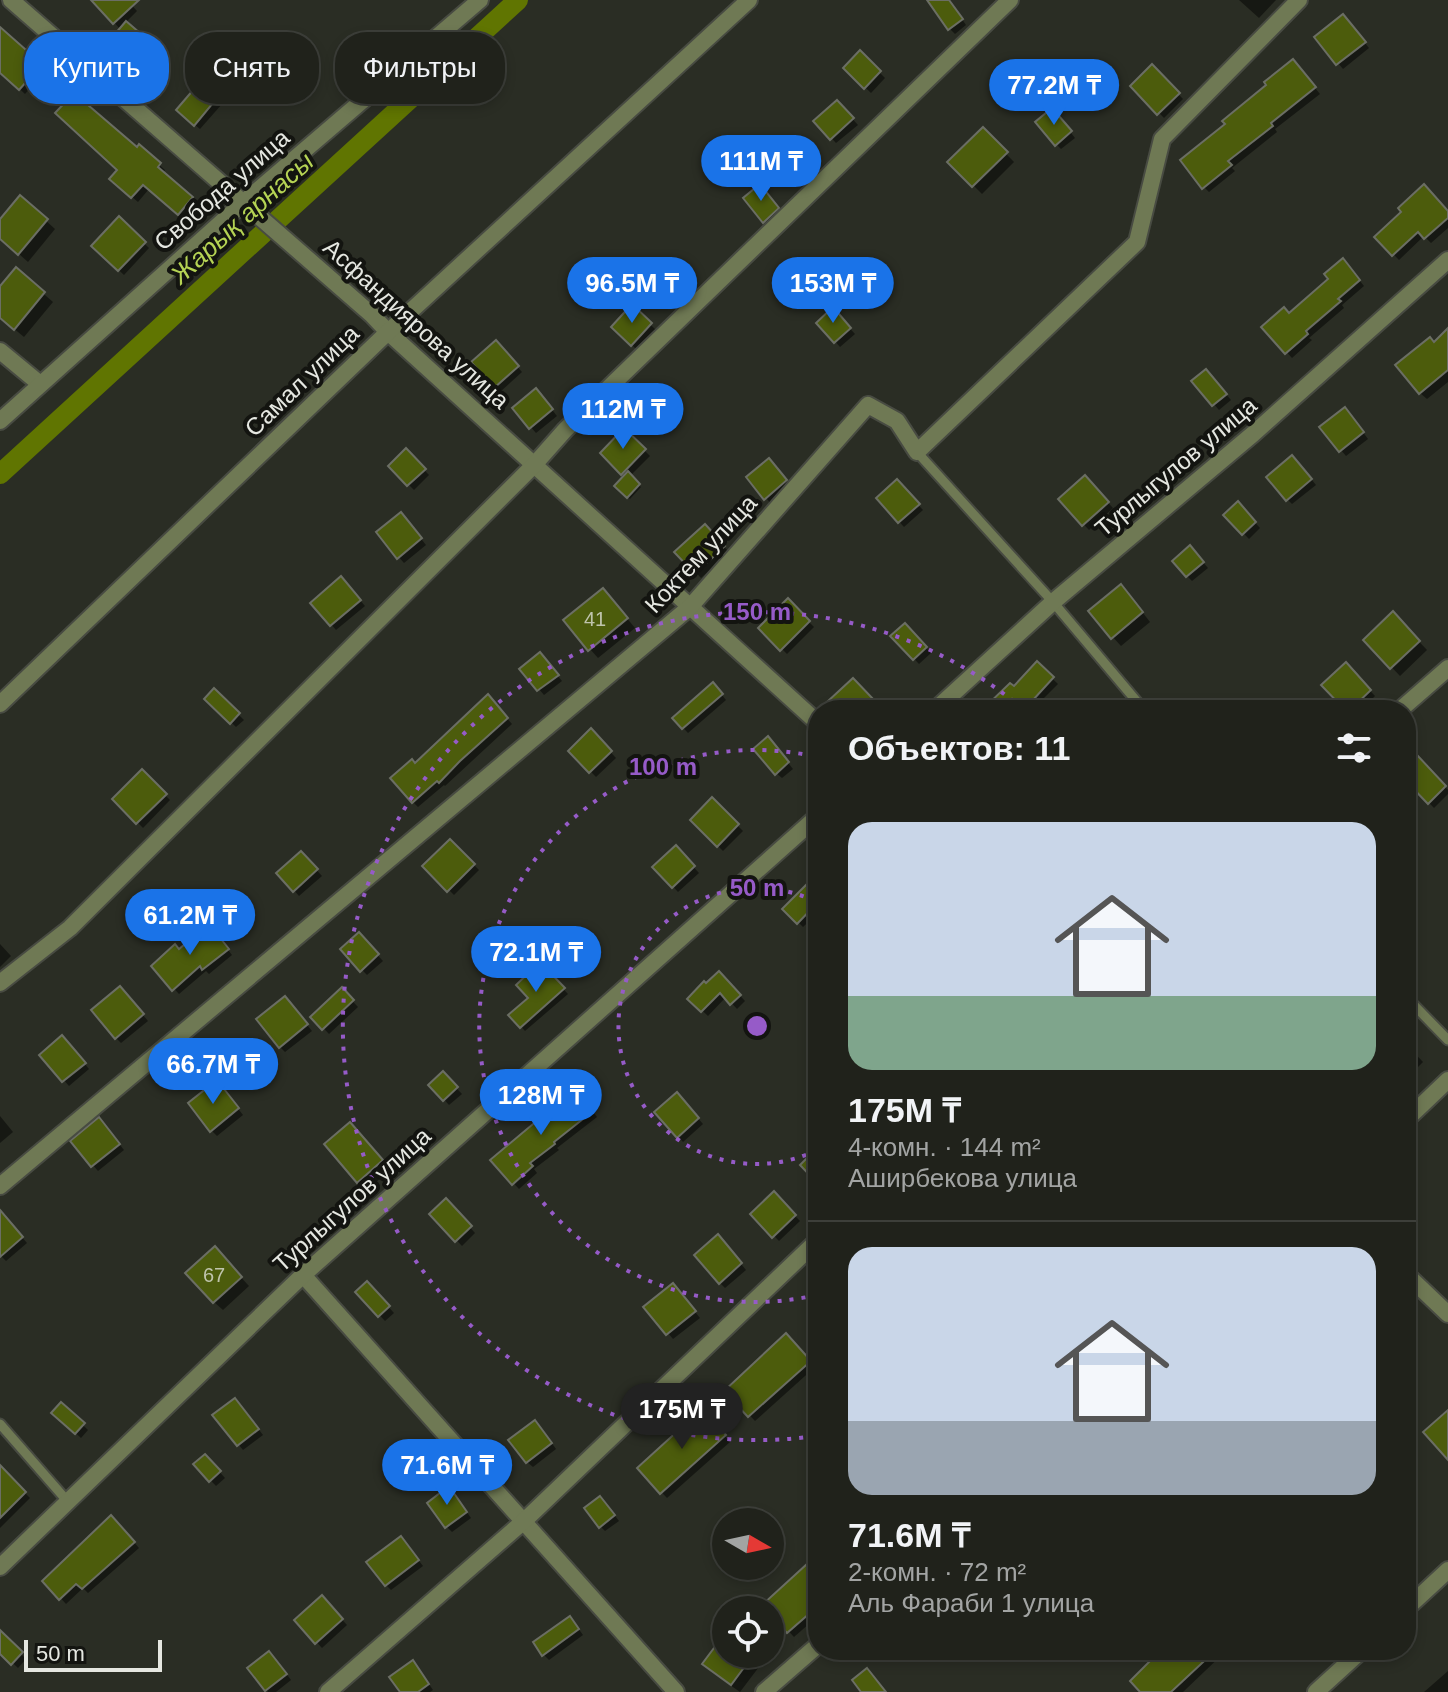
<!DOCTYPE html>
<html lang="ru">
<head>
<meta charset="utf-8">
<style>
  :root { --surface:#20221b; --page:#282a24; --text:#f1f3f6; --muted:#a2a4a3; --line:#3d3f3a; --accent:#1a73e8 }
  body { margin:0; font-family:Helvetica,sans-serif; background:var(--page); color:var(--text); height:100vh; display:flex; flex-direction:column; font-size:30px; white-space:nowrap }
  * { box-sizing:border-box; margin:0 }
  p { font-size:26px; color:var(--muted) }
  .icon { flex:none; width:44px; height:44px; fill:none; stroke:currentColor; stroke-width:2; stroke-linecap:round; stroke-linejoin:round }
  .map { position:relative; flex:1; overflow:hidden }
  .panel { position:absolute; left:808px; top:700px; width:608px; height:960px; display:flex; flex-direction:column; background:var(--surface); border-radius:32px; box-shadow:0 4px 12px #0003,0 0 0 2px var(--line) }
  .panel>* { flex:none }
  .banner { position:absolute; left:24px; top:32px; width:664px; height:72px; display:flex; gap:16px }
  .needle { width:52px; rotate:99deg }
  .controls { position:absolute; left:712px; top:1508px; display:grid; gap:16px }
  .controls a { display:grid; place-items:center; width:72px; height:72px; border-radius:50%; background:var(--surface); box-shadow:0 4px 12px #0003,0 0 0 2px var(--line); font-size:40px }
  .scale { position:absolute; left:24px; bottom:20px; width:138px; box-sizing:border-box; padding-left:8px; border:4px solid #e5e7e1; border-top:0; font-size:22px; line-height:28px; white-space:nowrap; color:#e5e7e1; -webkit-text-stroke:6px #131410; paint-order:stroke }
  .price { position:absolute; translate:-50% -68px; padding:0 18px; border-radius:28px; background:var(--accent); color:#fff; font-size:26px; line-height:52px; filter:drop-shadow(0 2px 4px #0008) }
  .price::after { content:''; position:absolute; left:50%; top:48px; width:24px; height:18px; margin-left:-12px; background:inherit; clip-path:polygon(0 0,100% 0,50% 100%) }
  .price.selected { background:#222; color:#fff }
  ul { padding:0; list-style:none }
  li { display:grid; align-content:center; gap:16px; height:424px; padding:0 40px }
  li+li { border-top:2px solid var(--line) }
  li span { display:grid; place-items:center; height:248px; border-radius:24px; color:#555 }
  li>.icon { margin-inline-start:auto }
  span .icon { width:144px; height:144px; fill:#fffc; stroke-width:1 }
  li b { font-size:34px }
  h2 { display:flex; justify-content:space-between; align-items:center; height:96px; padding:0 40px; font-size:34px }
  .chip { padding:0 28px; border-radius:32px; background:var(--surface); box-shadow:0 4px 12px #0003,0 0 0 2px var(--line); font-size:28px; line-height:72px }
  .chip.selected { background:var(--accent); color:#fff }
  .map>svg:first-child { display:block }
</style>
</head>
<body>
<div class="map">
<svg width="1448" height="1692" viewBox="0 0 1448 1692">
  <rect width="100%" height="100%" fill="#2a2d24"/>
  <g fill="#0007">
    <polygon points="104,0 127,0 137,11 125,23 158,52 138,75 107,47 121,30 98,5"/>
    <polygon points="936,0 949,0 966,25 955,34 949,28"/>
    <polygon points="1239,0 1276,0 1259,18"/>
    <polygon points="1348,22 1369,48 1343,69 1316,37"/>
    <polygon points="0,30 45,71 25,94 6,76 0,65"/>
    <polygon points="860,53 885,78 871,93 845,68"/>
    <polygon points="1152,67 1183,99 1164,118 1133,86"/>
    <polygon points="1298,67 1320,94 1275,129 1277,132 1232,168 1235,171 1209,192 1204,187"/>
    <polygon points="201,85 222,104 200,129 184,116"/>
    <polygon points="837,102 858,125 836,143 816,121"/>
    <polygon points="1057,115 1075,138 1061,149 1056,144"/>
    <polygon points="983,130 1014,162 982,194 950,162"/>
    <polygon points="139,147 165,170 162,174 197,204 184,218 149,189 138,202 117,184"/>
    <polygon points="765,192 783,214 770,226 746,198"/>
    <polygon points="21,198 55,229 28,262 0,237 0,222"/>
    <polygon points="1448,213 1448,228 1431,243 1424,236 1399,260 1377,237"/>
    <polygon points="119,219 149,248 124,275 93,246"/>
    <polygon points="1348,266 1364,286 1342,305 1344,308 1309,338 1312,340 1292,358 1264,327 1289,315"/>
    <polygon points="16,270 53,302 24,337 0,317 0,289"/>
    <polygon points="632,307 656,330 637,350 614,327"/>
    <polygon points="833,310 855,334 840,347 819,323"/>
    <polygon points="1448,332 1448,382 1427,399 1420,393 1435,345"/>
    <polygon points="501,348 522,372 500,392 495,387"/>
    <polygon points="1211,377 1231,400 1219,410 1194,381"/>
    <polygon points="541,396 557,416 536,433 514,408"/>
    <polygon points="1350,415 1368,439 1346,456 1322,428"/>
    <polygon points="625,431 650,456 630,476 641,487 630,499 617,486 626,476 602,453"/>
    <polygon points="406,451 429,475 414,490 390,466"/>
    <polygon points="1298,463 1316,485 1292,504 1287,499"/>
    <polygon points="774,466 791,486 771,504 749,477"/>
    <polygon points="1085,478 1113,508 1089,530 1061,500"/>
    <polygon points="897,482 923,510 904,527 879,499"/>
    <polygon points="1238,504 1260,528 1249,539 1226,515"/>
    <polygon points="406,520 426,545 404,563 378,533"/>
    <polygon points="705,527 729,552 701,578 677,552"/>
    <polygon points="1195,553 1208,568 1192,581 1187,576"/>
    <polygon points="346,584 365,606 336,630 313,603"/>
    <polygon points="1129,595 1150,622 1121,646 1090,612"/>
    <polygon points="611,599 635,628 598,658 590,649"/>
    <polygon points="788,601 814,627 787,654 761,628"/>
    <polygon points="1393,614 1427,650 1400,676 1366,640"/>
    <polygon points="905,625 931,653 919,664 893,636"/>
    <polygon points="545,660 562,681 544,695 522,669"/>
    <polygon points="1037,664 1058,684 1032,710 994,710"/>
    <polygon points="1346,665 1375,696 1361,710 1347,710"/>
    <polygon points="853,680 879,708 877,710 838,710"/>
    <polygon points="718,690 726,700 688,733 674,718"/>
    <polygon points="214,691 244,720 236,727 207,699"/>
    <polygon points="488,697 512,724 445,786 444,785 418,807 413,802 415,765"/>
    <polygon points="591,731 616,758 596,777 571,751"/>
    <polygon points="773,744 793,769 782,778 776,773"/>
    <polygon points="1417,758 1448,790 1448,794 1434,808 1406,779 1406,769"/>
    <polygon points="142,772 170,800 143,828 115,799"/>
    <polygon points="712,800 743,831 723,851 692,820"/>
    <polygon points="450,841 479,870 454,895 425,866"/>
    <polygon points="676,848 699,873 678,892 655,867"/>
    <polygon points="301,853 322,876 299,896 279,873"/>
    <polygon points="818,900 818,913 803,927 785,909"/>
    <polygon points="214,932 232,955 209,974 206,971 179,994 153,966"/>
    <polygon points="359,935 383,961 367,975 343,950"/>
    <polygon points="0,944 11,956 0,967"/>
    <polygon points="540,965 568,994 525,1031 511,1015 531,998"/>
    <polygon points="719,973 745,1001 737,1009 726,997 708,1016 690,999"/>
    <polygon points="342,990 358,1007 329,1034 313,1017"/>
    <polygon points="125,994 148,1021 121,1043 116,1038"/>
    <polygon points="290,1004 312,1031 285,1052 280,1047"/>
    <polygon points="68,1043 89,1069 69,1086 42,1055"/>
    <polygon points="1406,1044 1423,1062 1406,1079"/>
    <polygon points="443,1074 462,1094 449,1105 431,1085"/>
    <polygon points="222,1088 243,1115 217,1136 211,1130"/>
    <polygon points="581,1096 597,1117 557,1148 559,1150 534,1169 537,1173 519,1189 493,1161"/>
    <polygon points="682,1100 703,1124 683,1142 656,1112"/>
    <polygon points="0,1116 13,1132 0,1143"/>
    <polygon points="104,1125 124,1150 98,1171 73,1142"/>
    <polygon points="359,1133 390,1170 367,1190 358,1181"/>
    <polygon points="774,1194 800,1221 779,1241 753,1214"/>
    <polygon points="446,1201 475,1233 462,1246 432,1214"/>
    <polygon points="0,1212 27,1243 6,1261 0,1255"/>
    <polygon points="723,1242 746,1270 725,1288 720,1283"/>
    <polygon points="223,1258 249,1286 223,1310 214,1302"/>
    <polygon points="367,1283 394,1313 385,1321 358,1292"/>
    <polygon points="678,1291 700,1318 673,1339 646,1307"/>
    <polygon points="818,1305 818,1321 810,1312"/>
    <polygon points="786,1336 815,1367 755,1421 727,1391"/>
    <polygon points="61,1404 88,1430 81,1438 54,1413"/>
    <polygon points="240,1405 263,1435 243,1450 215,1416"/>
    <polygon points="708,1416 730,1442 667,1498 639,1468"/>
    <polygon points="540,1427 556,1449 533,1467 527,1462"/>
    <polygon points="205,1456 225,1478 216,1486 196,1465"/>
    <polygon points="4,1472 30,1498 0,1528 0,1477"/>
    <polygon points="454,1494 471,1518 452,1532 447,1527"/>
    <polygon points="605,1503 619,1521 605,1531 600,1526"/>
    <polygon points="116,1522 139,1548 88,1593 83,1588 66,1604 45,1581"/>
    <polygon points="406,1544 423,1566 391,1590 386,1585"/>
    <polygon points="818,1579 818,1616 794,1637 769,1610"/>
    <polygon points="322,1598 347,1625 322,1648 297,1621"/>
    <polygon points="575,1624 583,1635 549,1660 544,1655"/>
    <polygon points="0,1633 26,1659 18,1668 0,1651"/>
    <polygon points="726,1635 726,1654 759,1654 765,1659 740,1692 713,1673 705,1664"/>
    <polygon points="1165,1650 1227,1650 1183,1692 1143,1692"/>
    <polygon points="275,1659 291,1680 276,1692 268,1692 250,1669"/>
    <polygon points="418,1668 433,1690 430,1692 402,1692"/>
    <polygon points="1448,1671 1448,1692 1424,1692"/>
  </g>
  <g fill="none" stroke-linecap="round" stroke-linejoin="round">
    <polyline stroke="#607501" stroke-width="20" points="0,474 518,0"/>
  </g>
  <g fill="#4c5c0c" stroke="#6b6e64" stroke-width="2">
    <polygon points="91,0 139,0 113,24"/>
    <polygon points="927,0 949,0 963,19 948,30"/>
    <polygon points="1343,14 1366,42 1336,65 1314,37"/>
    <polygon points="126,21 154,45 132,71 104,47"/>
    <polygon points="0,27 42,64 19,90 0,73"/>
    <polygon points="860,50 881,71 864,89 843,68"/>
    <polygon points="1293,59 1316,87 1271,123 1273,126 1228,161 1232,165 1202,189 1180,160 1225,124 1222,121 1266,85 1264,82"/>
    <polygon points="1152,64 1180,93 1157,115 1130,86"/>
    <polygon points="200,82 218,97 194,126 176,110"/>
    <polygon points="74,93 137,147 139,144 161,163 158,167 193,197 178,215 143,185 131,198 109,179 117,170 55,113"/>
    <polygon points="837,100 854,118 830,140 813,121"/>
    <polygon points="1052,108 1072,131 1055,146 1035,122"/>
    <polygon points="983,127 1008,152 972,187 947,162"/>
    <polygon points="760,184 779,208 763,223 743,198"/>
    <polygon points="1424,184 1448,211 1448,218 1424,239 1418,232 1392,256 1374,237 1401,212 1398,208"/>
    <polygon points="20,195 48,219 18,255 0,239 0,219"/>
    <polygon points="119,216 146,242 118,271 91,246"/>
    <polygon points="1343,258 1360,280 1338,299 1341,301 1306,331 1308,334 1285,354 1261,327 1284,307 1289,313 1328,279 1324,274"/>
    <polygon points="16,267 45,292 14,330 0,318 0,286"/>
    <polygon points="632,304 652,323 631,346 611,327"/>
    <polygon points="833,307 851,328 834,343 816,323"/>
    <polygon points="1448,328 1448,370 1419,394 1395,365 1430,337 1434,342"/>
    <polygon points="496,340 519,366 494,388 471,362"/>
    <polygon points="1206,369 1227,394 1212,406 1191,381"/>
    <polygon points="536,388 553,409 529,429 512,408"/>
    <polygon points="1345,407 1364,432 1339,452 1319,427"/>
    <polygon points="624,428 646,449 621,475 600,453"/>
    <polygon points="406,448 426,469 407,486 388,466"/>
    <polygon points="1292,455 1312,479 1286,501 1266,477"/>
    <polygon points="769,458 787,480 764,500 746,477"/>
    <polygon points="628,471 640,484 627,498 614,486"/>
    <polygon points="1085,475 1109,502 1082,526 1058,499"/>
    <polygon points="897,479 920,504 898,523 876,498"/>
    <polygon points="1238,501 1256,522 1242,535 1223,515"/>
    <polygon points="401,512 422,538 397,559 376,532"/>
    <polygon points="705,524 725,546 695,574 674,552"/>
    <polygon points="1190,545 1204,562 1186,577 1172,561"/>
    <polygon points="341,576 361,600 330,626 310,603"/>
    <polygon points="1121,584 1143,612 1111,639 1088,611"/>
    <polygon points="603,588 628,618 588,651 563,620"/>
    <polygon points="788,598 810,621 780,651 758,628"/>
    <polygon points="1393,611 1420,641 1390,669 1363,640"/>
    <polygon points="905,623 927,647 913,660 890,636"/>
    <polygon points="540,652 559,675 537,691 519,669"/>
    <polygon points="1037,661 1054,677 1033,700 1022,710 982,710 1010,683 1014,686"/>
    <polygon points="1346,662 1371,690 1350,710 1345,710 1321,685"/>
    <polygon points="853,678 875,701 866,710 835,710 827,702"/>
    <polygon points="713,682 723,694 682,729 672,718"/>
    <polygon points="214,688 240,713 230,724 204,699"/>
    <polygon points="488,694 508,718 460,761 439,783 437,781 412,803 390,778 412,759 415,763"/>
    <polygon points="591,728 612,751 589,773 568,751"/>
    <polygon points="768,736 789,762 775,775 753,749"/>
    <polygon points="1417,755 1446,786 1428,804 1406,781 1406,766"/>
    <polygon points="142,769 167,794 136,824 112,799"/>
    <polygon points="712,797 739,824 717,847 690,820"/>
    <polygon points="450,839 475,864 447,892 422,866"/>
    <polygon points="676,845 695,866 672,888 652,867"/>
    <polygon points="301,851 318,869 293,892 276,873"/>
    <polygon points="806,885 818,897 818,902 797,924 782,909"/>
    <polygon points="209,924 229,949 202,970 200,966 172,991 151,966 175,944 179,949"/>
    <polygon points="359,932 379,954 360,972 340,949"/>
    <polygon points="540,962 565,988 520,1028 508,1015 528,998 516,985"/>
    <polygon points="719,971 741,995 730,1005 720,993 701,1012 687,999 704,981 706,983"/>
    <polygon points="120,986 144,1014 115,1039 91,1010"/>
    <polygon points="342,987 354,1000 322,1030 310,1017"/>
    <polygon points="285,996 308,1024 279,1048 256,1019"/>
    <polygon points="62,1035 86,1063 62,1082 39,1055"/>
    <polygon points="443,1071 458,1087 443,1101 428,1085"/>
    <polygon points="217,1080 239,1108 210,1132 188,1103"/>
    <polygon points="576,1088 593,1111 554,1142 555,1144 530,1163 533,1166 512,1185 490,1160"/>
    <polygon points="677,1092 699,1118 677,1138 654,1112"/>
    <polygon points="99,1117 120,1144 91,1167 70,1141"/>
    <polygon points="350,1122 383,1160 357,1183 324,1144"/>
    <polygon points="818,1147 818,1184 800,1165"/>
    <polygon points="774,1191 796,1215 772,1238 750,1214"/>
    <polygon points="446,1198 472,1226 455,1242 429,1214"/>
    <polygon points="0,1210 23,1237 0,1257"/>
    <polygon points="718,1234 742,1263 719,1284 694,1255"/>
    <polygon points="215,1246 242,1277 213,1303 185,1273"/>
    <polygon points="367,1281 390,1306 378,1317 355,1292"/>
    <polygon points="673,1283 696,1311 666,1335 643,1307"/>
    <polygon points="786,1333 811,1361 748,1417 724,1391"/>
    <polygon points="235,1398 259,1429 237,1446 212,1415"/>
    <polygon points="61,1402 85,1423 75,1434 51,1413"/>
    <polygon points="703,1408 726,1435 660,1494 637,1468"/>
    <polygon points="1448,1410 1448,1460 1423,1432"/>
    <polygon points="535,1420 552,1443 526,1463 508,1440"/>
    <polygon points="205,1454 221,1471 209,1482 193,1464"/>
    <polygon points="0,1465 26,1492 0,1518"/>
    <polygon points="449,1486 467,1512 445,1528 427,1503"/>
    <polygon points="600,1496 615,1515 599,1528 584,1508"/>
    <polygon points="111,1515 135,1542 82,1589 76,1584 59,1600 42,1581"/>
    <polygon points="401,1536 419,1560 385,1586 366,1562"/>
    <polygon points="807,1564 818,1577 818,1606 787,1633 770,1614 770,1610 766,1610 762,1605"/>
    <polygon points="322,1595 343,1619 315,1644 294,1620"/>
    <polygon points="570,1616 579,1629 542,1656 533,1642"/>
    <polygon points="0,1630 23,1652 11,1665 0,1654"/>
    <polygon points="726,1632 726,1654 754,1654 731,1685 702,1664"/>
    <polygon points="1161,1650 1216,1650 1171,1692 1140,1692 1130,1681"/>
    <polygon points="269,1651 287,1674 265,1691 247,1668"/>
    <polygon points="413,1660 429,1684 418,1692 400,1692 389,1677"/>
    <polygon points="867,1668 886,1692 861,1692 852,1680"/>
  </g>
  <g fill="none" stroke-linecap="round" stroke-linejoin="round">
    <defs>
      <g id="service">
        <polyline points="917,452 1053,602 1144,710"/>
        <polyline points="1406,997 1448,1040"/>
        <polyline points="0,1424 69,1503"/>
      </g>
      <g id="minor">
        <polyline points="11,0 372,315 388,332 818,723"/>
        <polyline points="0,351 40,384"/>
        <polyline points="0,421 244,202 480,0"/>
        <polyline points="0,704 388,332 749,0"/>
        <polyline points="935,710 1053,602 1253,434 1448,260"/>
        <polyline points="1400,710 1448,668"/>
        <polyline points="0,983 70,928 534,465 565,430 1010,0"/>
        <polyline points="1406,1120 1448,1080"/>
        <polyline points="0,1186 690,607 868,405 897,421 917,452 1137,242 1162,139 1299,0"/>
        <polyline points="1406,1274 1448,1314"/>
        <polyline points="303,1275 676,1692"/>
        <polyline points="0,1567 303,1275 818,816"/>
        <polyline points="328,1692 524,1521 818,1240"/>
        <polyline points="764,1692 818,1645"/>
      </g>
      <g id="tertiary">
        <polyline points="1406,1609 1448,1570"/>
        <polyline points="1316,1692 1362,1650"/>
      </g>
    </defs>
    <use href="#service" stroke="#484b42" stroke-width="13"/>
    <use href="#minor" stroke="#484b42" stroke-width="20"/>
    <use href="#tertiary" stroke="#484b42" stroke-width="20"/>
    <use href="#service" stroke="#6f7954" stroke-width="9"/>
    <use href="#minor" stroke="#6f7954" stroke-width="16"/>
    <use href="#tertiary" stroke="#6f7954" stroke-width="16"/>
  </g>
  <g fill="none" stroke="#965bc8" stroke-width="4" stroke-dasharray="4 8">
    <path d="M817 1150A138 138 0 1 1 817 902"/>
    <path d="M817 1295A276 276 0 1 1 817 757"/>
    <path d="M815 1436A414 414 0 1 1 1023 709"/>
  </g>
  <g text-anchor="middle" stroke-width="8" stroke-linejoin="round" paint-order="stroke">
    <g font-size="20" fill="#bfc4ac">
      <text x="595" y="626">41</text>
      <text x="214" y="1282">67</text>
    </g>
    <g font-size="24" fill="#e5e7e1" stroke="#131410">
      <text transform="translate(222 190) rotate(-41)" y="8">Свобода улица</text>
      <text transform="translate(416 324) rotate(42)" y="8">Асфандиярова улица</text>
      <text transform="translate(302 381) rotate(-44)" y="8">Самал улица</text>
      <text transform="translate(1176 467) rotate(-40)" y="8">Турлыгулов улица</text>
      <text transform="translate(701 554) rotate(-47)" y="8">Коктем улица</text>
      <text transform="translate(352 1200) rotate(-42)" y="8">Турлыгулов улица</text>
    </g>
    <g font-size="26" font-style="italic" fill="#b5d354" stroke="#131410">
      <text transform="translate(242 218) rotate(-42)" y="9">Жарық арнасы</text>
    </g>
  </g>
  <circle cx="757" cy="1026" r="12" fill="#965bc8" stroke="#131410" stroke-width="4"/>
  <g font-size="24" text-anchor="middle" font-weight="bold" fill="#965bc8" stroke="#131410" stroke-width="8" stroke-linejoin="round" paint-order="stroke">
    <text x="757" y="620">150 m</text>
    <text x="663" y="775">100 m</text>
    <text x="757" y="896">50 m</text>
  </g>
</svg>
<div class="controls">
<a><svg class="needle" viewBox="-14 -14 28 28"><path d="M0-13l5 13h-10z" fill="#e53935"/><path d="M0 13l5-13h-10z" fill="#a2a4a3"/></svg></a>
<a><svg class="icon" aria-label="locate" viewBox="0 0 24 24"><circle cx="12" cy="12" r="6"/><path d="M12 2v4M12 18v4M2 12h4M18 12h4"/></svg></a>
</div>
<div class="scale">50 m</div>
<b class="price" style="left:1054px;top:127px">77.2M ₸</b>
<b class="price" style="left:761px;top:203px">111M ₸</b>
<b class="price" style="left:632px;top:325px">96.5M ₸</b>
<b class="price" style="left:833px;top:325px">153M ₸</b>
<b class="price" style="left:623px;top:451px">112M ₸</b>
<b class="price" style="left:190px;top:957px">61.2M ₸</b>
<b class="price" style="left:536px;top:994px">72.1M ₸</b>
<b class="price" style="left:213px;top:1106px">66.7M ₸</b>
<b class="price" style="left:541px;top:1137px">128M ₸</b>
<b class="price selected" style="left:682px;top:1451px">175M ₸</b>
<b class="price" style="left:447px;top:1507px">71.6M ₸</b>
<div class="banner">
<a class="chip selected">Купить</a>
<a class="chip">Снять</a>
<a class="chip">Фильтры</a>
</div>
<section class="panel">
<h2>Объектов: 11<svg class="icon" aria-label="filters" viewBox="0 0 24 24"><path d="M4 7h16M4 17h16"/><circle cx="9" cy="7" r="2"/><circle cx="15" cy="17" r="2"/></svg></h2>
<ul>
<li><span style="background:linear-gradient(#c9d6e8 70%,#7fa58c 0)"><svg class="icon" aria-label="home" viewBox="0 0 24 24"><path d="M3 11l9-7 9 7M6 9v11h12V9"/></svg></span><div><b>175M ₸</b><p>4-комн. · 144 m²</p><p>Аширбекова улица</p></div></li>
<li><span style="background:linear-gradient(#c9d6e8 70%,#9aa5b1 0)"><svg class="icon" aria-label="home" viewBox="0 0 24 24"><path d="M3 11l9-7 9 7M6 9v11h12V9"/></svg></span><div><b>71.6M ₸</b><p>2-комн. · 72 m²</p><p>Аль Фараби 1 улица</p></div></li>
</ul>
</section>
</div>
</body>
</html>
